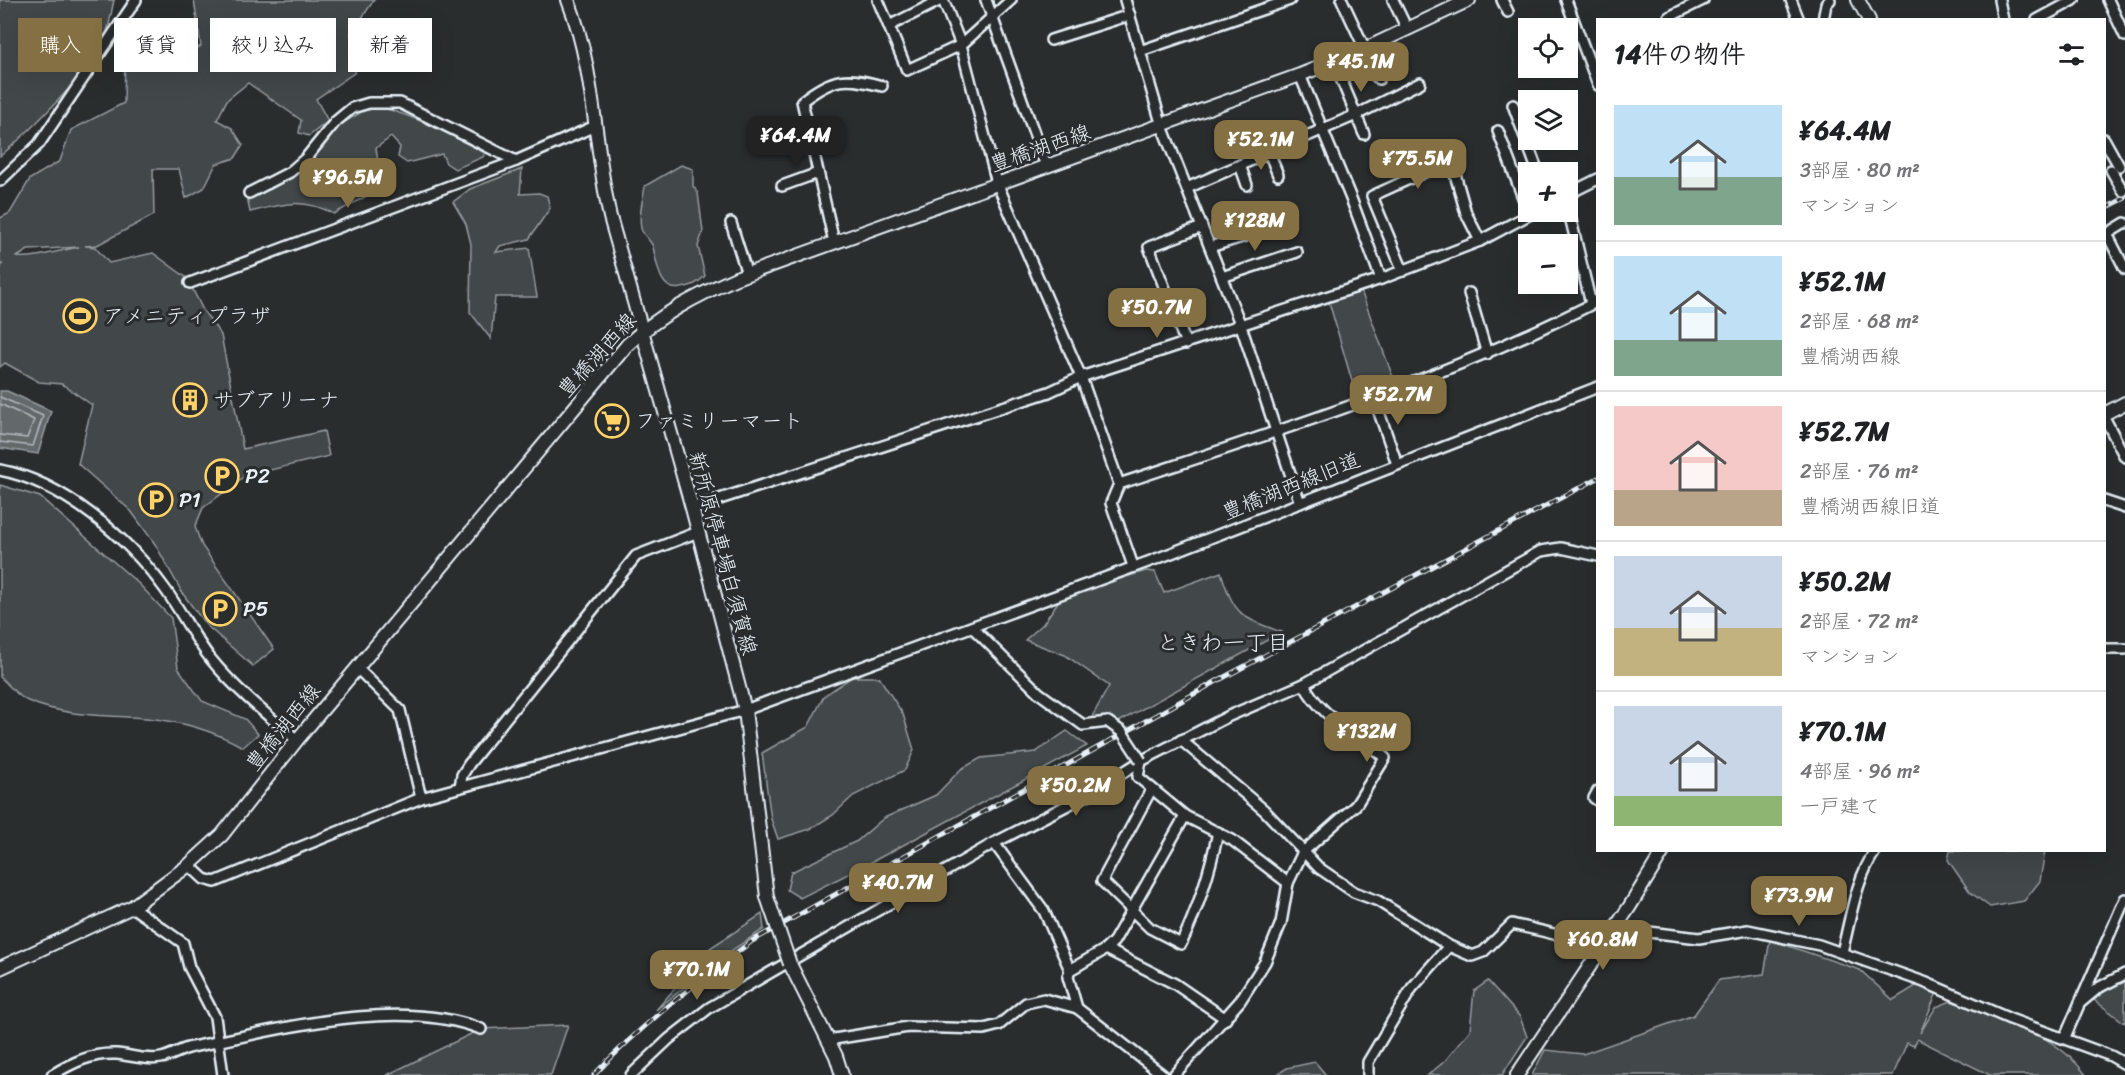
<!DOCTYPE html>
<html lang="ja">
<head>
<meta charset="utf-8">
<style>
  :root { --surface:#fff; --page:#f2f2f2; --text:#202124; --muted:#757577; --line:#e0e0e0; --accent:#847042 }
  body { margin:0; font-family:Sriracha,"Klee One",sans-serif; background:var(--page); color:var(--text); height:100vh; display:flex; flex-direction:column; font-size:22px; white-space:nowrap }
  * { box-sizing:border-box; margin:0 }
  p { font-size:20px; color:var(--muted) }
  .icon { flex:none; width:33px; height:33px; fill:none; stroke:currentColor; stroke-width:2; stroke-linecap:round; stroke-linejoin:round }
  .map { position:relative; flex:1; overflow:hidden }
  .panel { position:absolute; left:1596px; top:18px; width:510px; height:834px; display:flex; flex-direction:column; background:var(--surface); border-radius:0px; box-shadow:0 6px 24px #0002 }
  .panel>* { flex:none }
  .banner { position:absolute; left:18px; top:18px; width:570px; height:54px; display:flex; gap:12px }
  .fabs { position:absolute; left:1518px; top:18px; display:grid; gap:12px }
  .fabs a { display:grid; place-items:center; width:60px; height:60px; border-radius:0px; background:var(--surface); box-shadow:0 6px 24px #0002; font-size:30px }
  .price { position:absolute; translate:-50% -51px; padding:0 14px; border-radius:12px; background:var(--accent); color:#fff; font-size:20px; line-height:39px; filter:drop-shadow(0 2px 3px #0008) }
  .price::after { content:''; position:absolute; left:50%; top:36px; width:18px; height:14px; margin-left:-9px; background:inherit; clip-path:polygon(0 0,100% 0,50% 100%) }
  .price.on { background:#222; color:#fff }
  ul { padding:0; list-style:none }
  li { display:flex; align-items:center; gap:18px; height:150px; padding:0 18px }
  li+li { border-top:2px solid var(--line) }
  li span { display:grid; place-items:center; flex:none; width:168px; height:120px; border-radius:0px; color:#555 }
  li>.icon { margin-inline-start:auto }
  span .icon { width:72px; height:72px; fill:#fffc; stroke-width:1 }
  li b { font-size:26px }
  h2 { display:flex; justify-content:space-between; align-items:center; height:72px; padding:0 18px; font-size:26px }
  .tag { padding:0 21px; border-radius:0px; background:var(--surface); box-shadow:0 6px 24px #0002; font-size:21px; line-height:54px }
  .tag.on { background:var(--accent); color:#fff }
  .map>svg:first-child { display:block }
</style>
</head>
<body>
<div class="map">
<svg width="2125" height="1075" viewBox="0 0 2125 1075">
  <rect width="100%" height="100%" fill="#2a2d2e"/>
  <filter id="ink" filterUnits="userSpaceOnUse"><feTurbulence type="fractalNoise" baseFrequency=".0167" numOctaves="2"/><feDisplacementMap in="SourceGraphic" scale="12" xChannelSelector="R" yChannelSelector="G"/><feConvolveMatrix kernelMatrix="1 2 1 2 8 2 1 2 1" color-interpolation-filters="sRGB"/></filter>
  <g filter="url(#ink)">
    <g fill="#424648" stroke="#959ca0" stroke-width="1.5" fill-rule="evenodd">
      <path d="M0,0h114c-3,13 -5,29 -10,41 -11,27 -80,96 -104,115z"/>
      <path d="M194,0h180l-23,34 13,22 -10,17 -38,26 12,22 -19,15 -10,-3 2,-13 -53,-37 -21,17 -10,20 15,8 11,17 -8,13 -19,6 -12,24 -18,10 -7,-29h-26l1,46 -57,30 -12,1 10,1 14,16 44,-10 34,25 16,32 18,25 22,114 81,-18 5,25 -84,20 -42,32 -8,19 7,19 72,103 -21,17 -47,-41 -23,-31 -28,-50 -24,-33 -53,-47 14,-59 -30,-21 -23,-2 -34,-19 -5,4v-95l2,-8 -2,1v-47l10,-5 20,-34 30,-18 11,-31 53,-27 1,-46 41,9 35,-20zM79,247c-20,3 -42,12 -62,10l11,-7z"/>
      <path d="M383,108c37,10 68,27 102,45l-2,4 -28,12 -9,-6 -4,-9 -35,9 -9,-6 2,-10 -9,-10 -15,11 3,22 -5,22 -40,22c-31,-17 -51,-10 -84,-2l-3,-15 24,-8 32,-20 33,-42 29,-17z"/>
      <path d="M681,165l12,4v17l5,7 5,39 -5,14 7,30c-8,8 -13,10 -24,12 -22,5 -24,-26 -28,-41 -2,-7 -11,-12 -12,-19 -3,-13 2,-29 4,-42z"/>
      <polygon points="522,169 520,194 539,193 547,196 550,208 529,239 500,246 496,252 529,248 537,297 495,297 491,339 470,312 471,244 466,224 453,202 470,189"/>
      <polygon points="1361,291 1397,388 1358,402 1329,302"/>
      <path d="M0,485l40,12 99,87 32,34 7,50 24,33 43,18 13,15 -15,13c-29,-16 -64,-26 -97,-29 -40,-3 -80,-1 -118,-17 -10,-4 -20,-17 -28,-24z"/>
      <path d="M1146,571l9,1 9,21 57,-21c13,43 20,46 61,60l-167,92h-27l21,-38 -44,-31 -40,-15 18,-16 19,-28z"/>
      <polygon points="852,677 879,677 903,714 914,750 905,770 853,796 833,815 810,829 778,839 771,819 762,753 808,727 824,696"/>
      <polygon points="1067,731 1087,746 868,864 800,898 787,890 791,872 857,841 884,818 936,795 961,769 981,758 1036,752"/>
      <polygon points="1950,851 2045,851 2040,881 2024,901 1990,907 1970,892 1948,860"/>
      <polygon points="762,914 764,929 726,954 656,1010 710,948"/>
      <path d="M1770,940l90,30 33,30 26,-16 19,6 -18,43 16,-26 15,-6c49,18 103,30 135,74h-96l-73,-36 -3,7 -7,-3 -14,32h-361l13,-25 38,4 111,-39 25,-35 45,-6z"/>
      <polygon points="1488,981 1520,1017 1527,1037 1502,1075 1428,1075 1445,1061 1470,1030 1474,991"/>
      <polygon points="2125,982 2125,1023 2094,1000 2108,989"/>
      <polygon points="568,1025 551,1075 387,1075 481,1029"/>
      <polygon points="1315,1062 1326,1075 1276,1075 1287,1068"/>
    </g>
    <polygon fill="#63686b" stroke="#989fa3" stroke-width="1.5" points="0,391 7,391 51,411 38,454 0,448"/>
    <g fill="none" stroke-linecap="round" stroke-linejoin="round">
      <g stroke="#b3bac0" stroke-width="1.5">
        <polyline points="0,397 43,416 33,446 0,442"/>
        <polyline points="0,404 34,420 27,438 0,435"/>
      </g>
      <defs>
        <g id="minor">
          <polyline points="878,0 907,70 961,45 1011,0"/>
          <polyline points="943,0 961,45 997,183 1081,377 1119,484 1111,503 1133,566"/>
          <polyline points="986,0 1046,166"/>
          <polyline points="1125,0 1162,126 1241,326 1300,503"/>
          <polyline points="1342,0 1365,49"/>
          <polyline points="1393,0 1407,29"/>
          <polyline points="1502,0 1508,12"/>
          <polyline points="1566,0 1598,85"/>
          <polyline points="1791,0 1799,20"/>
          <polyline points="1999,0 2003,20"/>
          <polyline points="2108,0 2125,36"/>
          <polyline points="1670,20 1669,17 1703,0"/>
          <polyline points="1823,20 1826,4 1830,0"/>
          <polyline points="2037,20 2074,0"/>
          <polyline points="889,26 941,0"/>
          <polyline points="1051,40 1130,15"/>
          <polyline points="1140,51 1290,0"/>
          <polyline points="1362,51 1372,73 1379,79"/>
          <polyline points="1334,62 1364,134"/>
          <polyline points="1300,75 1352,201 1381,279"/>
          <polyline points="1513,105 1538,172"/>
          <polyline points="1498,131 1528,211"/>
          <polyline points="2104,139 2119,166"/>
          <polyline points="1269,152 1278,175"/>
          <polyline points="1240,165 1247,185"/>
          <polyline points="2111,170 2123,191"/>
          <polyline points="0,181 39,144 136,0"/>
          <polyline points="782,186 818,173"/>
          <polyline points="1187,188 1356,115 1420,83"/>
          <polyline points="249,193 290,172 306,158 335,122 352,108 369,103 400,103 516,161"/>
          <polyline points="1568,194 1598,179"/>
          <polyline points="1568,208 1591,304"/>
          <polyline points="731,223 747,274"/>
          <polyline points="2125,223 2107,234 2125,269"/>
          <path d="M834,242l-32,-141c31,-24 44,-25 80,-15"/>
          <polyline points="1210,247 1258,232"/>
          <polyline points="1403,271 1372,196 1451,160 1466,213 1480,241"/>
          <polyline points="1222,277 1297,252"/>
          <polyline points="190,283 516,161 595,126"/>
          <polyline points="1469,293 1487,354"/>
          <polyline points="1186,344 1149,247 1202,227"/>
          <polyline points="1374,398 1397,464"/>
          <polyline points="2104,417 2125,457"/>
          <path d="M0,470c63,12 128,68 165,119 16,22 28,47 45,69 25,31 56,56 87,82"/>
          <path d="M1119,484c163,-54 326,-105 479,-183"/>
          <polyline points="2104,501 2125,508"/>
          <polyline points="692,508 1049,392 1081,377 1381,279 1480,241 1534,212"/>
          <polyline points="972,627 1039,693 1083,725 1108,722"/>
          <polyline points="2104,649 2125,649"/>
          <polyline points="357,668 400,710 421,798"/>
          <path d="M1181,740l83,70 55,58 35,24 24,9 71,45 23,10 11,-4 29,-28c31,8 59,11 86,28"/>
          <polyline points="1141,761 1138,777 1185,816 1232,840 1288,883"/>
          <polyline points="460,787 462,775 469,764 636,556 698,532"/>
          <path d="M1151,790l-49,91 48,47 31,16c18,-37 29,-73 37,-112"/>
          <polyline points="1598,791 1594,798 1598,801"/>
          <polyline points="994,843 1044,911 1070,970 1068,977 1077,1008"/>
          <polyline points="189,865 204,879 215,882 421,798 745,710 1156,559 1598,387"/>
          <polyline points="132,907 183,943 189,967 215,1017 223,1075"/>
          <polyline points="1615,928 1699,938 1748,930 1819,945 1924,982 2010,1019 2111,1056 2125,1064"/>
          <polyline points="1106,949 1175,984 1226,1019"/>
          <path d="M1842,952c9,-34 13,-72 34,-102"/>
          <polyline points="1070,970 1106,949 1114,941 1185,816"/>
          <polyline points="2080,1003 2098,988 2125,974"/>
          <polyline points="2065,1037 2125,899"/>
          <polyline points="828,1040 908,1027 984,1029 999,1025 1026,1003 1044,999 1077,1008 1163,1075"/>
          <path d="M52,1075c20,-12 39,-22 64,-21 15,1 30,7 45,4 11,-2 20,-9 31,-11 85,-17 206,-51 289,-18"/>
          <polyline points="631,1075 669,1039 709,1008 994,843 1091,793 1141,761 1229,716 1304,684 1541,551 1561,548 1598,556"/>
          <path d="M1174,1075l66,-74 25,-39 16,-39 7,-40 15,-31 53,-47 29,-47c-27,-24 -65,-41 -81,-74"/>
          <polyline points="1368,1075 1368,1062 1412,988 1449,946"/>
        </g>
        <g id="major">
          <path d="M568,0c27,68 26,146 42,217l82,291 53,202 22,187"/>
          <polyline points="1858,0 1869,20"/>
          <polyline points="2104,414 2125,403"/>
          <polyline points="790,964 836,1056 842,1075"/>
          <path d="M0,968l132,-61 57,-42 33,-30 75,-95 330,-395c32,-30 69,-49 109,-67l564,-203 65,-26 104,-49"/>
          <polyline points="1517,1075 1630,906 1664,850"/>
        </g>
      </defs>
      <use href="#minor" stroke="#e8f1f8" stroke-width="14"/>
      <use href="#major" stroke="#e8f1f8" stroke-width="16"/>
      <use href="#minor" stroke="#2a2d2e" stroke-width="9"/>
      <use href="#major" stroke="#2a2d2e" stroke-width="12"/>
      <defs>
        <g id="rail">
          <polyline points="2104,209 2125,198"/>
          <path d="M594,1075c48,-51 102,-92 158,-134l465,-260 381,-203"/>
        </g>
      </defs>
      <use href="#rail" stroke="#e8f1f8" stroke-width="5"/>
      <use href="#rail" stroke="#2a2d2e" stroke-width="3" stroke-dasharray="9" stroke-linecap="butt"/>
      <defs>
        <polyline id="minor-bridge" points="1108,722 1122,732 1141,761"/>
        <polyline id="major-bridge" points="767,897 790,964"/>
      </defs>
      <use href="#minor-bridge" stroke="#e8f1f8" stroke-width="14" stroke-linecap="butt"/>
      <use href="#major-bridge" stroke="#e8f1f8" stroke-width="16" stroke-linecap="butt"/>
      <use href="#minor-bridge" stroke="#2a2d2e" stroke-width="9"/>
      <use href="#major-bridge" stroke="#2a2d2e" stroke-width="12"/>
    </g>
  </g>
  <defs>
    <symbol id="stadium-ring" viewBox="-11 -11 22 22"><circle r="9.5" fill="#2a2d2e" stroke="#ffd166" stroke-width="1.5"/><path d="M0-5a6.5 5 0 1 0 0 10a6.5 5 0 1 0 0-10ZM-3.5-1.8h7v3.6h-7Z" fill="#ffd166"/></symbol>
    <symbol id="building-ring" viewBox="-11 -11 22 22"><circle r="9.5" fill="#2a2d2e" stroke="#ffd166" stroke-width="1.5"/><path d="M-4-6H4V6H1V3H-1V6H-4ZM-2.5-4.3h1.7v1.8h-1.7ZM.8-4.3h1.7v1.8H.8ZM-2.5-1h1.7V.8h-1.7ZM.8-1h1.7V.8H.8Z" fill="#ffd166"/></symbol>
    <symbol id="supermarket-ring" viewBox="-11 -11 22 22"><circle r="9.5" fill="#2a2d2e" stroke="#ffd166" stroke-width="1.5"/><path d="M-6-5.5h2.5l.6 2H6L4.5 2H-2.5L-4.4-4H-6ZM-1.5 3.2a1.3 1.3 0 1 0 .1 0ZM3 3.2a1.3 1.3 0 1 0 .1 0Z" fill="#ffd166"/></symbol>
    <symbol id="parking-ring" viewBox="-11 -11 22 22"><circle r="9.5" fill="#2a2d2e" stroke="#ffd166" stroke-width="1.5"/><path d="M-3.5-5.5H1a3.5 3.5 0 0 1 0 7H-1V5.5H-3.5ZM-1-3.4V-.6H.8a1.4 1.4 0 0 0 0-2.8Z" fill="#ffd166"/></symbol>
  </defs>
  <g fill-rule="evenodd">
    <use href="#stadium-ring" x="61" y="297" width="38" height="38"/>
    <use href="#building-ring" x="171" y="381" width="38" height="38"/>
    <use href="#supermarket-ring" x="593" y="402" width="38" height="38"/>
    <use href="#parking-ring" x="203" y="457" width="38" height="38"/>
    <use href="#parking-ring" x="137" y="481" width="38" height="38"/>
    <use href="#parking-ring" x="201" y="590" width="38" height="38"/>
  </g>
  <g text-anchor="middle" stroke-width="6" stroke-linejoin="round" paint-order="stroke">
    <g font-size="21" fill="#e8f1f8" stroke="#2a2d2e">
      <text transform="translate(1040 148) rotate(-19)" y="7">豊橋湖西線</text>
      <text transform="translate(597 355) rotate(-48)" y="7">豊橋湖西線</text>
      <text transform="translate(1291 486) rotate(-22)" y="7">豊橋湖西線旧道</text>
      <text transform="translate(723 553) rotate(75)" y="7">新所原停車場白須賀線</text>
      <text transform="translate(283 727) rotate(-51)" y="7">豊橋湖西線</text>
    </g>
    <g font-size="21" fill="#e8f1f8" stroke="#2a2d2e" text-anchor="start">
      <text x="103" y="323">アメニティプラザ</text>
      <text x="213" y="407">サブアリーナ</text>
      <text x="635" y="428">ファミリーマート</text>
      <text x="245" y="483">P2</text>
      <text x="179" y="507">P1</text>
      <text x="243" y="616">P5</text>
    </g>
    <g font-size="22" fill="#e8f1f8" stroke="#2a2d2e">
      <text x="1223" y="650">ときわ一丁目</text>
    </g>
  </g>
</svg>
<div class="fabs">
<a><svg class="icon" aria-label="locate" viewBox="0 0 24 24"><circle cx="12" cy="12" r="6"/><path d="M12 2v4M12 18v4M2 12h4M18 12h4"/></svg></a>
<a><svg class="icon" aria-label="layers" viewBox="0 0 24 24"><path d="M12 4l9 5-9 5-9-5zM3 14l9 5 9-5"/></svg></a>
<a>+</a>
<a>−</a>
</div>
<b class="price" style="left:1361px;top:93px">¥45.1M</b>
<b class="price on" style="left:796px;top:167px">¥64.4M</b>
<b class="price" style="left:1261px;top:171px">¥52.1M</b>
<b class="price" style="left:1418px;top:190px">¥75.5M</b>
<b class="price" style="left:348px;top:209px">¥96.5M</b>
<b class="price" style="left:1255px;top:252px">¥128M</b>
<b class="price" style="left:1157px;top:339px">¥50.7M</b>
<b class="price" style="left:1398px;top:426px">¥52.7M</b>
<b class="price" style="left:1367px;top:763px">¥132M</b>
<b class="price" style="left:1076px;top:817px">¥50.2M</b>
<b class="price" style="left:898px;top:914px">¥40.7M</b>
<b class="price" style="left:1799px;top:927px">¥73.9M</b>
<b class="price" style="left:1603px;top:971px">¥60.8M</b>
<b class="price" style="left:697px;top:1001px">¥70.1M</b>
<div class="banner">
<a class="tag on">購入</a>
<a class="tag">賃貸</a>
<a class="tag">絞り込み</a>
<a class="tag">新着</a>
</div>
<section class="panel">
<h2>14件の物件<svg class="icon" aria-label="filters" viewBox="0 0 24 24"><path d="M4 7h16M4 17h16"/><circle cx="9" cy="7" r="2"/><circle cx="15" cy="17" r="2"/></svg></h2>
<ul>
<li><span style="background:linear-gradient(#bfe0f5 60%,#7fa58c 0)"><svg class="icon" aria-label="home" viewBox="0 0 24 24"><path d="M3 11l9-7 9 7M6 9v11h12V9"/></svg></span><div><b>¥64.4M</b><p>3部屋 · 80 m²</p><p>マンション</p></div></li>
<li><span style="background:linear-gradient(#bfe0f5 70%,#7fa58c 0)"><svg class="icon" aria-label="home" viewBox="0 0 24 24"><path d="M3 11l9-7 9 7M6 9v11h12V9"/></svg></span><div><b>¥52.1M</b><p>2部屋 · 68 m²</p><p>豊橋湖西線</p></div></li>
<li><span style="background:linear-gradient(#f6c9c9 70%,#b9a48a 0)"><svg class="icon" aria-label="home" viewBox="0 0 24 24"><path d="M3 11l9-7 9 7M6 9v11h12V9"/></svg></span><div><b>¥52.7M</b><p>2部屋 · 76 m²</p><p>豊橋湖西線旧道</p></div></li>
<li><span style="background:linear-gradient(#c9d6e8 60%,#c2b280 0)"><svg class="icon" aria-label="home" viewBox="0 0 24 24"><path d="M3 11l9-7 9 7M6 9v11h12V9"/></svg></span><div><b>¥50.2M</b><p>2部屋 · 72 m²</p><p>マンション</p></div></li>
<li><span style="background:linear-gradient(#c9d6e8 75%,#8fb573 0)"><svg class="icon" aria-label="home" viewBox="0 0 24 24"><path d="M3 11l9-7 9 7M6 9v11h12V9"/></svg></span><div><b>¥70.1M</b><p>4部屋 · 96 m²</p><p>一戸建て</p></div></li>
</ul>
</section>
</div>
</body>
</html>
